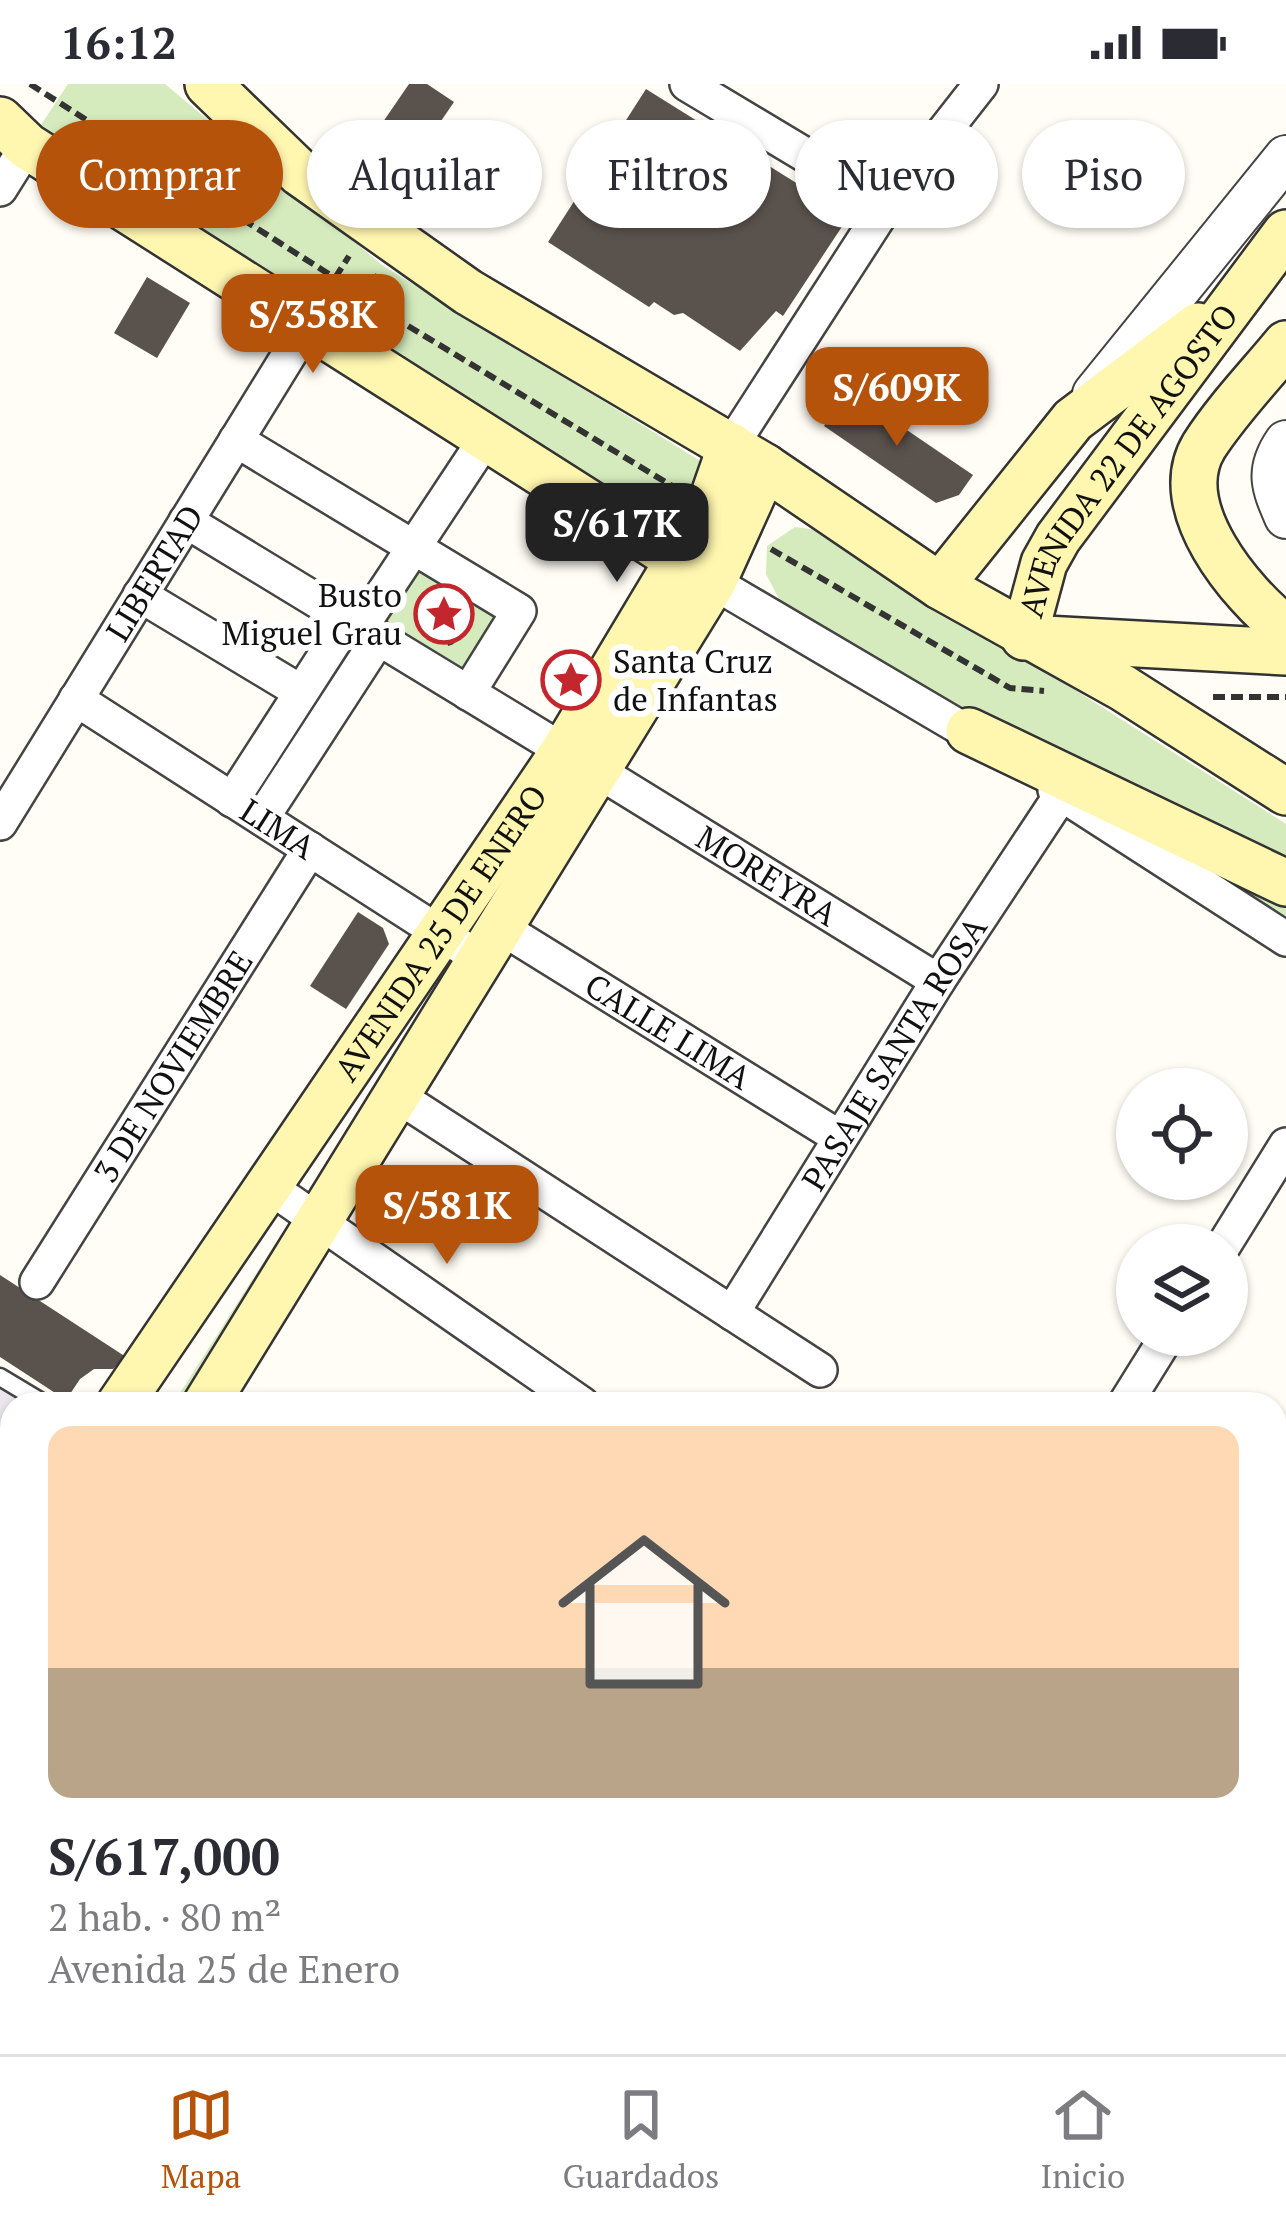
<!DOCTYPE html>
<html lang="es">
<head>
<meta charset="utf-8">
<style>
  :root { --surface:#fff; --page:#f2f2f3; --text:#2b2b33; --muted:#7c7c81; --line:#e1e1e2; --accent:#b45309 }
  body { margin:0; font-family:"PT Serif",serif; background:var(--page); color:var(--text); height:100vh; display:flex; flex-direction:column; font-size:45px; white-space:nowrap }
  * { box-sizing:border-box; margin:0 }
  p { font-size:39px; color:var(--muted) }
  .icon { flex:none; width:66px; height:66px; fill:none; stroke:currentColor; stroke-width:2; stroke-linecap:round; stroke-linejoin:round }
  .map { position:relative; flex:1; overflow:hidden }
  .panel { position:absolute; left:0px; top:1308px; width:1287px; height:663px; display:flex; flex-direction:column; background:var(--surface); border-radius:36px 36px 0 0; box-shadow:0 3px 9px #0004 }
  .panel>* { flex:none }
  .hud { position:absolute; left:36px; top:36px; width:1215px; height:108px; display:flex; gap:24px }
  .fabs { position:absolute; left:1116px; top:984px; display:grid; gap:24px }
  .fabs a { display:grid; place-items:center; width:132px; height:132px; border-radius:50%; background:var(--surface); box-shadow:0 3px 9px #0004; font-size:60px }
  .price { position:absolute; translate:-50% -102px; padding:0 27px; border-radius:24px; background:var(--accent); color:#fff; font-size:39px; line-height:78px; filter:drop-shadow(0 3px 6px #0008) }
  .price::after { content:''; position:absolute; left:50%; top:72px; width:36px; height:27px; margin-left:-18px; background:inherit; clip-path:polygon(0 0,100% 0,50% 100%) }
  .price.current { background:#222; color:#fff }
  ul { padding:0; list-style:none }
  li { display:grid; align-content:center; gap:24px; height:636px; padding:0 48px }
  li span { display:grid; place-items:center; height:372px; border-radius:24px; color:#555 }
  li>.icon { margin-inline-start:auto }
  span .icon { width:216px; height:216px; fill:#fffc; stroke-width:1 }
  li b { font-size:51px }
  .pill { padding:0 42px; border-radius:54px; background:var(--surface); box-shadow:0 3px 9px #0004; font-size:42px; line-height:108px }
  .pill.current { background:var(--accent); color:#fff }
  .status { display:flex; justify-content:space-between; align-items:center; height:84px; padding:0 60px; background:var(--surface); direction:ltr }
  .status svg { height:33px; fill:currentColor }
  .tab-bar { display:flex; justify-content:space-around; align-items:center; height:168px; border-top:3px solid var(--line); background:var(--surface); font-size:33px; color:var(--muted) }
  .tab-bar a { display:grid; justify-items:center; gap:6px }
  .tab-bar .current { color:var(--accent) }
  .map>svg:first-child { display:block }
</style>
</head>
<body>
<div class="status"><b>16:12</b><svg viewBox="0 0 49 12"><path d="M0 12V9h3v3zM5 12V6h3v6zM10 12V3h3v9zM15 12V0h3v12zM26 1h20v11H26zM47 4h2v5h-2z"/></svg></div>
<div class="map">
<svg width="1286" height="1970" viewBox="0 0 1286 1970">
  <rect width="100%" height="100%" fill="#fffdf5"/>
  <polygon fill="#eee6ef" points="0,1282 64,1320 12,1320 12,1387 0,1381"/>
  <g fill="#d5ebbd">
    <polygon points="68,0 165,0 382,181 707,381 709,425 666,443 37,47"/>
    <polygon points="795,443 825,447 1286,740 1286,834 779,515 766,490 767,462"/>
    <polygon points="423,470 519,527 473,601 376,543"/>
    <polygon points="288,1145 194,1320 173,1320 282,1149"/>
  </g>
  <g fill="#5a524d">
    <polygon points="409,0 427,0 454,18 400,97 361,70"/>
    <polygon points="646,5 849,132 783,232 776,227 740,267 683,229 674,231 654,218 649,223 548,158"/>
    <polygon points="147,193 190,219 157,274 114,249"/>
    <polygon points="848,306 973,391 959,411 936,419 824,342"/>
    <polygon points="358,828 383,844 389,860 346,925 310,902"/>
    <polygon points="0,1191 126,1273 113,1285 94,1285 80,1295 66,1316 0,1273"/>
  </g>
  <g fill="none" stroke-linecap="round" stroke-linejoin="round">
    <defs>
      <g id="service">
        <polyline points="0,1293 45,1320"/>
        <polyline points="0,1429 12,1428"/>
      </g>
      <g id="minor">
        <polyline points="687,0 887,120"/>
        <polyline points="0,105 27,62"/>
        <polyline points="236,356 519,527 468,609"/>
        <polyline points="731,362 887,120 981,0"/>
        <polyline points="186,437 564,667"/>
        <polyline points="696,488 988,660"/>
        <polyline points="140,511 301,608"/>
        <polyline points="361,543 486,354"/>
        <path id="s1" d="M76,615l403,259"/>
        <path id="s2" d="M596,686l342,211"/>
        <polyline points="1055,706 1286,855"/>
        <polyline points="232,716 348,536"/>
        <polyline points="262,734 379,554"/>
        <path id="s3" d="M0,739l308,-499"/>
        <path id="s4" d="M500,843l339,210"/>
        <polyline points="393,1009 820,1286"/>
        <polyline points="271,1104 582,1320"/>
        <polyline points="1224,1161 1286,1061"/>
        <path id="s5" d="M37,1198l273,-433"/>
        <path id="s6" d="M732,1229l206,-332 123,-186"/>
        <polyline points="1125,1320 1168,1251"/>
        <polyline points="1028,1959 1046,1970"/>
        <polyline points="126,1970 133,1959"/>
        <polyline points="461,1970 469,1959"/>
        <polyline points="785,1970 792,1959"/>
      </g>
      <g id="tertiary">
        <polyline points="1094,310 1286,73"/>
        <path d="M1286,358c-20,29 -13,45 0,75"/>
      </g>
      <g id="secondary">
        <polyline points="208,0 300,89 468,208 765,383 940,502 1123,604 1286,708"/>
        <polyline points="0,36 27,62 680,477"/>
        <path d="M1286,260c-27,33 -59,66 -82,102 -37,61 37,148 82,183"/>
        <polyline points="940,502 1073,336 1198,242"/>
        <path id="s7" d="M1024,553l20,-74 14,-25 228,-305"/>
        <polyline points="1045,555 1286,568"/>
        <polyline points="969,647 1286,799"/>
        <path id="s8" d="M120,1320l444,-653 145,-242 22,-63"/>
        <polyline points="206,1320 713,498 765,383"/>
        <polyline points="0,1498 12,1481"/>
        <polyline points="0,1634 12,1617"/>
      </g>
    </defs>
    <use href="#service" stroke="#444" stroke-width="21"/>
    <use href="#minor" stroke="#444" stroke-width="38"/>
    <use href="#tertiary" stroke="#444" stroke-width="46"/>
    <use href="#secondary" stroke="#333" stroke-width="50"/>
    <g stroke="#333" stroke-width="6" stroke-dasharray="12 6" stroke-linecap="butt">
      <polyline points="30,0 335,194 327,205"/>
      <polyline points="335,194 349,172"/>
      <polyline points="362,214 677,405"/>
      <polyline points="355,225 378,191"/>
      <polyline points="771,465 1010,604 1044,607"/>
      <polyline points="434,517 451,561"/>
      <polyline points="418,537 465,532"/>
      <polyline points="1213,613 1286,613"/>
    </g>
    <use href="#service" stroke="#fff" stroke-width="16"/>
    <use href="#minor" stroke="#fff" stroke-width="33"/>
    <use href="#tertiary" stroke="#fff" stroke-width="42"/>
    <use href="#secondary" stroke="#fff6b0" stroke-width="45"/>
  </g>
  <defs>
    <symbol id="sight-ring" viewBox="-11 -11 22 22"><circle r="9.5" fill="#fff" stroke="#c4262e" stroke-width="1.5"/><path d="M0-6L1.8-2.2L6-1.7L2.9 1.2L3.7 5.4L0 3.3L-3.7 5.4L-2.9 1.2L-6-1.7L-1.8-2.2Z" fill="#c4262e"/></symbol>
  </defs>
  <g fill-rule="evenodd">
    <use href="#sight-ring" x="411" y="497" width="66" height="66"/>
    <use href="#sight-ring" x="538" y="563" width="66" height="66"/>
  </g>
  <g text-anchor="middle" stroke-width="12" stroke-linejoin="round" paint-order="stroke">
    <g font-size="33" fill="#111" stroke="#fff">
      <text dy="12" stroke="none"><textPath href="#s7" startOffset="207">AVENIDA 22 DE AGOSTO</textPath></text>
      <text dy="12" stroke="none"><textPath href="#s3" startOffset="294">LIBERTAD</textPath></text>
      <text dy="12" stroke="none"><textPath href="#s1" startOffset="240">LIMA</textPath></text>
      <text dy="12" stroke="none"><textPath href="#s2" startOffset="201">MOREYRA</textPath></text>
      <text dy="12" stroke="none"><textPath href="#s8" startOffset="570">AVENIDA 25 DE ENERO</textPath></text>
      <text dy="12" stroke="none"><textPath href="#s4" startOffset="198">CALLE LIMA</textPath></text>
      <text dy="12" stroke="none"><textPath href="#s6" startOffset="306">PASAJE SANTA ROSA</textPath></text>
      <text dy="12" stroke="none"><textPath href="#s5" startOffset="255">3 DE NOVIEMBRE</textPath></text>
    </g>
    <g font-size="33" fill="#111" stroke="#fff" text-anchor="end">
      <text x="402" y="523">Busto<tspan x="402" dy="38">Miguel Grau</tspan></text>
      <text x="613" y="589" text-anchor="start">Santa Cruz<tspan x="613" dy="38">de Infantas</tspan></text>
    </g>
  </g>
</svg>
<div class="fabs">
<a><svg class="icon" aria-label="locate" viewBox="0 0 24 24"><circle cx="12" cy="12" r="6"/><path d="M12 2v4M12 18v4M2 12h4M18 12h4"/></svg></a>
<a><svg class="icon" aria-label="layers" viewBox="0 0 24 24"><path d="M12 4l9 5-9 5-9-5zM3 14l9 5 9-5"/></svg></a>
</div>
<b class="price" style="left:313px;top:292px">S/358K</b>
<b class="price" style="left:897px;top:365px">S/609K</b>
<b class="price current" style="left:617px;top:501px">S/617K</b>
<b class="price" style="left:447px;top:1183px">S/581K</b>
<div class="hud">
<a class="pill current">Comprar</a>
<a class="pill">Alquilar</a>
<a class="pill">Filtros</a>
<a class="pill">Nuevo</a>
<a class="pill">Piso</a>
</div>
<section class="panel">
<ul>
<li><span style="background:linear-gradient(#ffd9b3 65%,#b9a48a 0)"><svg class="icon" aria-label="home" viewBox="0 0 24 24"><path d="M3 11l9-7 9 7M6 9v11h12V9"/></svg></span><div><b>S/617,000</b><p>2 hab. · 80 m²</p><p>Avenida 25 de Enero</p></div></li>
</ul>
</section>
</div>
<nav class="tab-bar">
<a class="current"><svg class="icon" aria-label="map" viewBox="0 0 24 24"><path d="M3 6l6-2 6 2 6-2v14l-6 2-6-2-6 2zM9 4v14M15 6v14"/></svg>Mapa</a>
<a><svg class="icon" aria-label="saved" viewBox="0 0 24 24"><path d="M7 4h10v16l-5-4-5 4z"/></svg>Guardados</a>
<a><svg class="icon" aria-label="home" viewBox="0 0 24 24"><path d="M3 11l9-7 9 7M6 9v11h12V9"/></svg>Inicio</a>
</nav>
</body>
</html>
